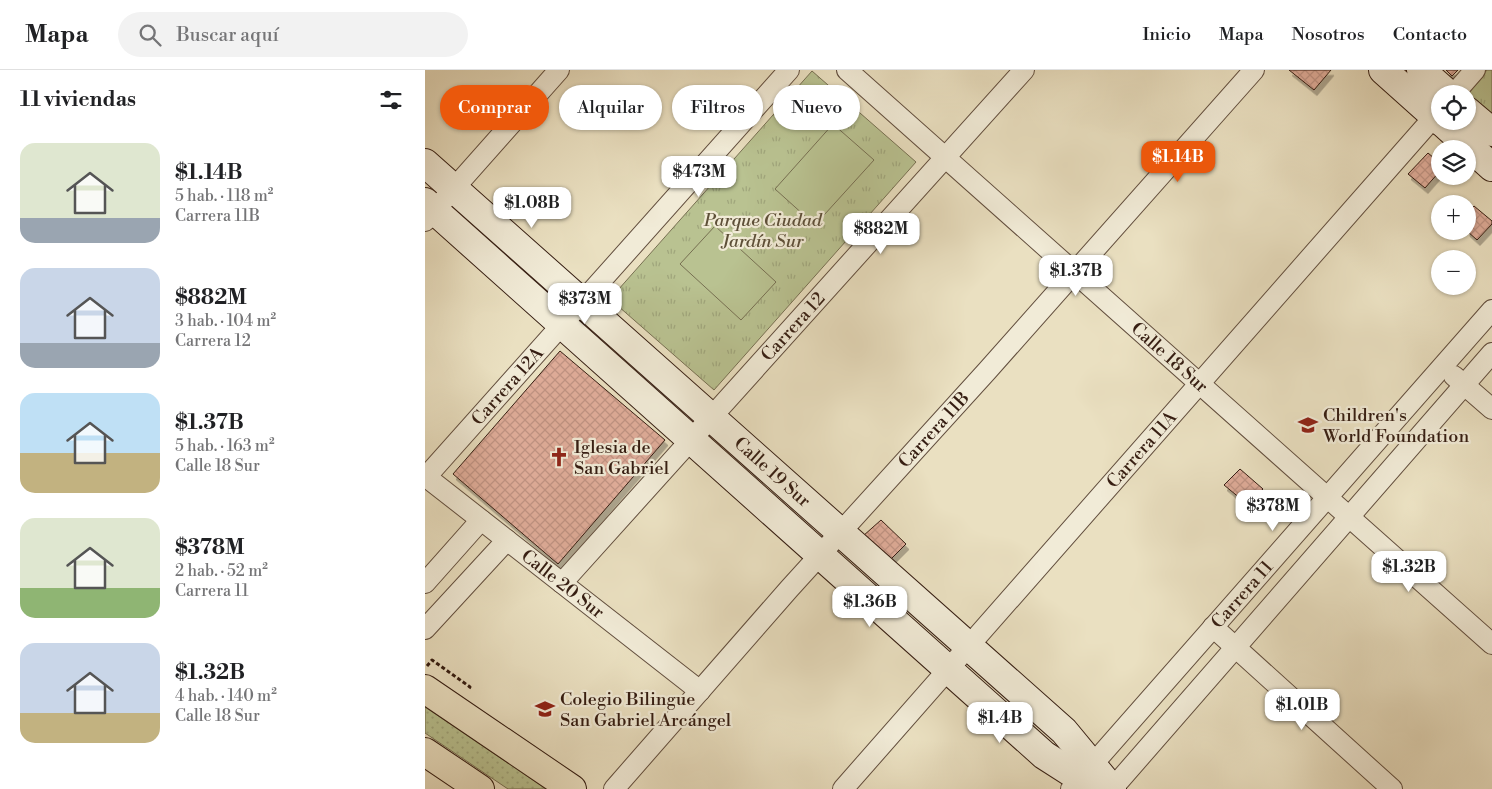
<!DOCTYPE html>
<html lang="es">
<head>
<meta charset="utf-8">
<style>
  :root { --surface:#fff; --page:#f2f2f2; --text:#202124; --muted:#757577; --line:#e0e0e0; --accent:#ea580c }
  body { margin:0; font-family:"Libre Bodoni",serif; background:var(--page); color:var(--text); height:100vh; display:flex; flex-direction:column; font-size:19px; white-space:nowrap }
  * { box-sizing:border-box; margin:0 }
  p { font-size:16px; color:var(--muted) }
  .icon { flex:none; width:28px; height:28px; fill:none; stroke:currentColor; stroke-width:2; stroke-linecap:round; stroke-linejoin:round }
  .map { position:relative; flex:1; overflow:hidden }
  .sheet { display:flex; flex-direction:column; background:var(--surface); width:425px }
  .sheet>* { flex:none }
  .banner { position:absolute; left:15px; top:15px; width:475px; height:45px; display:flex; gap:10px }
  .tools { position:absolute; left:1006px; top:15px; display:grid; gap:10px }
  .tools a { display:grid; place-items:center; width:45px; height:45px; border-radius:50%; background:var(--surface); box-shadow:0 1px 4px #0004; font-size:25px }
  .price { position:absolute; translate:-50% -42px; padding:0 11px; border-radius:10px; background:#fff; color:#222; font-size:16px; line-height:32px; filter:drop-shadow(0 1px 2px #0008) }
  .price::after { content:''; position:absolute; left:50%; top:30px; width:15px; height:11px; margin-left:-8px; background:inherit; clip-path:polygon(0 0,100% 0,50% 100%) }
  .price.current { background:var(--accent); color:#fff }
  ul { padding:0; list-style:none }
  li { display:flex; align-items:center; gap:15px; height:125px; padding:0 20px }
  li span { display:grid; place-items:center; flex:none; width:140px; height:100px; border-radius:15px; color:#555 }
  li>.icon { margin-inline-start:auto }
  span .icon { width:60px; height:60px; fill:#fffc; stroke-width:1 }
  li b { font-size:21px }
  h2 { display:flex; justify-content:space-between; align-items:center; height:60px; padding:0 20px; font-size:21px }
  .tag { padding:0 18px; border-radius:22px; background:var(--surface); box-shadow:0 1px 4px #0004; font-size:18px; line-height:45px }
  .tag.current { background:var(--accent); color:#fff }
  header { display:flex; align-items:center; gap:30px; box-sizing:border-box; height:70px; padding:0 25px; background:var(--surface); border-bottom:1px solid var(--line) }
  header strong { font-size:24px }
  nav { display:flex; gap:28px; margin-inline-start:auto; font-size:18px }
  .search { width:350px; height:45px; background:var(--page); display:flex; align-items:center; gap:12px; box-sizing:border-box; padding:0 18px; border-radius:28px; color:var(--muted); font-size:19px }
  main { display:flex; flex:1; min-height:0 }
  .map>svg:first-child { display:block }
</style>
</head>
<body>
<header>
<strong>Mapa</strong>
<div class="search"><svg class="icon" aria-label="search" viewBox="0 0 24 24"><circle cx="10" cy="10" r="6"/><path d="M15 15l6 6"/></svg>Buscar aquí</div>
<nav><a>Inicio</a><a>Mapa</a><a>Nosotros</a><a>Contacto</a></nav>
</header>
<main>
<section class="sheet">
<h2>11 viviendas<svg class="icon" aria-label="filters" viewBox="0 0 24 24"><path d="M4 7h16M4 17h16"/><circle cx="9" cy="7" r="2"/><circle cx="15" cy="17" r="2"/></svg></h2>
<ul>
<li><span style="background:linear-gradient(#dfe7d0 75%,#9aa5b1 0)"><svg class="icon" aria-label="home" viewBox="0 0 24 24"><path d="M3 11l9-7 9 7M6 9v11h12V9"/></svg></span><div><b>$1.14B</b><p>5 hab. · 118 m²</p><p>Carrera 11B</p></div></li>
<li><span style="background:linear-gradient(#c9d6e8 75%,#9aa5b1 0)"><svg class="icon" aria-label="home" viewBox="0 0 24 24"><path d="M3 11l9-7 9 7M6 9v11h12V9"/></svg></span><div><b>$882M</b><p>3 hab. · 104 m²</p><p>Carrera 12</p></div></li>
<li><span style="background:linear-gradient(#bfe0f5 60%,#c2b280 0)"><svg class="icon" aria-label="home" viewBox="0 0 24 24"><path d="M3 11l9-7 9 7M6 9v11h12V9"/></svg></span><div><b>$1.37B</b><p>5 hab. · 163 m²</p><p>Calle 18 Sur</p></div></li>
<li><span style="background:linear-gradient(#dfe7d0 70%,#8fb573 0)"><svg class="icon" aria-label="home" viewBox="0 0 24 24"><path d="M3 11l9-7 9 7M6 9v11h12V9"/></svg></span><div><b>$378M</b><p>2 hab. · 52 m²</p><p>Carrera 11</p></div></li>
<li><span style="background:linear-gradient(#c9d6e8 70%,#c2b280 0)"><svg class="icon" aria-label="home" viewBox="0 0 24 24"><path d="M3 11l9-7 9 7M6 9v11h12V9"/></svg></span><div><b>$1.32B</b><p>4 hab. · 140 m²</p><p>Calle 18 Sur</p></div></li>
</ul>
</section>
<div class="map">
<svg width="1067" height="719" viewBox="0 0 1067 719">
  <defs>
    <pattern id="grass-dots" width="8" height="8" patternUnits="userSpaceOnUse" patternTransform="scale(1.25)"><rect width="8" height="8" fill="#b9c291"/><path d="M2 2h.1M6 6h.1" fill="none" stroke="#a0a67c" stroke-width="1.8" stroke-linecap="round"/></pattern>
    <pattern id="park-tufts" width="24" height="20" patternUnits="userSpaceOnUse" patternTransform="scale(1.25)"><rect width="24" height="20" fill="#b9c291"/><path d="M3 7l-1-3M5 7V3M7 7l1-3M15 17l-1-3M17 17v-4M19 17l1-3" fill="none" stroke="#a0a67c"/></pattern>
    <pattern id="building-cross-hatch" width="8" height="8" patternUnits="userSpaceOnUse" patternTransform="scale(1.25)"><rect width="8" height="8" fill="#e0ad9a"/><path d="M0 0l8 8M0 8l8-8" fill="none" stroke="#c19484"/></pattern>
    <filter id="shadow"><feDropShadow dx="3" dy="5.5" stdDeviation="0" flood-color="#0004"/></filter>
  </defs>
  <rect width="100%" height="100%" fill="#eae0c1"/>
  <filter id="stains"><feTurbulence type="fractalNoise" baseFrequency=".004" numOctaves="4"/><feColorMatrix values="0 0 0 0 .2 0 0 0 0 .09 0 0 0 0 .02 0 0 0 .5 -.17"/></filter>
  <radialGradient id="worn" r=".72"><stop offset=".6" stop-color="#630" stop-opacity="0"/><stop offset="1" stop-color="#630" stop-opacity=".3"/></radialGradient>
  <polygon fill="url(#grass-dots)" stroke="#777052" points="0,637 121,719 83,719 0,663"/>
  <g fill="url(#park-tufts)" stroke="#777052">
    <polygon points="1062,0 1067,0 1067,49 1043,28 1042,24"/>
    <polygon points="387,1 491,92 289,320 185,229"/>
  </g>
  <g fill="#b9c291" stroke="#777052">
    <polygon points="408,54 449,90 390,155 350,119"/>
    <polygon points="290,156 351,212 316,250 255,194"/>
  </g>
  <g fill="url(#building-cross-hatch)" stroke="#351d12" filter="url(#shadow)">
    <polygon points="864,0 906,0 889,20"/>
    <polygon points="1021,0 1033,0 1027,6"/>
    <polygon points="1003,83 1015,93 1015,101 1000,118 983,104"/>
    <polygon points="1049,136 1067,151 1067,154 1052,170 1042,161 1042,143"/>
    <polygon points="135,281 240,370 133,494 28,404"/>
    <polygon points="815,399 838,419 822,434 799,415"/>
    <polygon points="456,450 481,474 463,492 438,466"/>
  </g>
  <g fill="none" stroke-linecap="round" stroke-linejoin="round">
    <defs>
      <g id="street">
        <path id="s1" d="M422,0l645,574"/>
        <polyline points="1029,24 1050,0"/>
        <polyline points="0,151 134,0"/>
        <polyline points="1029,306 1067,339"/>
        <path id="s2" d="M0,406l275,215"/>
        <path id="s3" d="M1,407l363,-407"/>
        <polyline points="0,513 56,450"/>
        <path id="s4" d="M137,513l462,-513"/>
        <polyline points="788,557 967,719"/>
        <polyline points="0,559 82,470"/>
        <path id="s5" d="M189,719l175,-200 198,-218 267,-301"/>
        <path id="s6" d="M418,719l597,-679"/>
        <path id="s7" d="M646,719l421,-479"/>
        <polyline points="687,719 1067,283"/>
      </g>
      <g id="secondary">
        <polyline points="958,0 1015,51"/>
        <polyline points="996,0 1023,24"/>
        <polyline points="1042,41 1067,62"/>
        <polyline points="1016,51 1067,97"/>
        <path id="s8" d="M0,93l639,568 48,58"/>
        <polyline points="0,132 619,685 672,719"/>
      </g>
      <g id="primary">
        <polyline points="0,619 147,719"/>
        <polyline points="0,682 55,719"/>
      </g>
    </defs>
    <use href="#street" stroke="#624e3e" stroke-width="22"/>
    <use href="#secondary" stroke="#351d12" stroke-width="30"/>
    <use href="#primary" stroke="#351d12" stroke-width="30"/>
    <polyline stroke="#351d12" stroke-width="3" stroke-dasharray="4 2.5" stroke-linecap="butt" points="2,596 7,590 45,617 43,620"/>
    <use href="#street" stroke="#f1ebd7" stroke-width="20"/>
    <use href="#secondary" stroke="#f1ebd7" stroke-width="28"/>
    <use href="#primary" stroke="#eae0c1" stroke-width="28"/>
  </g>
  <defs>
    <symbol id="school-bare" viewBox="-9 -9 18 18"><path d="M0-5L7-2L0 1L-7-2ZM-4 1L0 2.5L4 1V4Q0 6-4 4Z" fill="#8f2418" stroke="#f1ebd7" stroke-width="2.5" paint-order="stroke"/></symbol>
    <symbol id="church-bare" viewBox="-9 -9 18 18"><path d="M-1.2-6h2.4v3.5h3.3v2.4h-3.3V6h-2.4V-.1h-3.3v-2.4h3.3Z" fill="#8f2418" stroke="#f1ebd7" stroke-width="2.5" paint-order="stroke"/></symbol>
  </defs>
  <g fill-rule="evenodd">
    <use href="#school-bare" x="869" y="341" width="28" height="28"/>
    <use href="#church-bare" x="120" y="373" width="28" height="28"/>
    <use href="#school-bare" x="106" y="625" width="28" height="28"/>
  </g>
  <g text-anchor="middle" stroke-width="4.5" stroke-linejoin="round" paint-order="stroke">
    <g font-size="18" font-style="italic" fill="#5d4f38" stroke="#f1ebd7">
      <text x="338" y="156">Parque Ciudad<tspan x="338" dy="21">Jardín Sur</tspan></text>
    </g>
    <g font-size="18" fill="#351d12" stroke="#f1ebd7">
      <text dy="6" stroke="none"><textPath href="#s4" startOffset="345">Carrera 12</textPath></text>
      <text dy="6" stroke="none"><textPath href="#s1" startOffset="432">Calle 18 Sur</textPath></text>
      <text dy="6" stroke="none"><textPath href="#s3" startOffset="122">Carrera 12A</textPath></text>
      <text dy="6" stroke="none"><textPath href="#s5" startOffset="481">Carrera 11B</textPath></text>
      <text dy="6" stroke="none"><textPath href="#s6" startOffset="452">Carrera 11A</textPath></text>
      <text dy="6" stroke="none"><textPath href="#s8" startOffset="465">Calle 19 Sur</textPath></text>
      <text dy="6" stroke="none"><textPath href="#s2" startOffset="175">Calle 20 Sur</textPath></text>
      <text dy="6" stroke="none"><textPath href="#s7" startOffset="259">Carrera 11</textPath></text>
    </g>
    <g font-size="18" fill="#351d12" stroke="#f1ebd7" text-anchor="start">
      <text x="898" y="351">Children's<tspan x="898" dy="21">World Foundation</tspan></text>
      <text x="149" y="383">Iglesia de<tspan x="149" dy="21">San Gabriel</tspan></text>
      <text x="135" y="635">Colegio Bilingue<tspan x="135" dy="21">San Gabriel Arcángel</tspan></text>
    </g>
  </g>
  <rect width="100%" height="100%" filter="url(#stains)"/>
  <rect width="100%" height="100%" fill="url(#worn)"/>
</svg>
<div class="tools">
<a><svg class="icon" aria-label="locate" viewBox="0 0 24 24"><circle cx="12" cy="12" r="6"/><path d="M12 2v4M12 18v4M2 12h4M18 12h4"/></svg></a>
<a><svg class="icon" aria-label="layers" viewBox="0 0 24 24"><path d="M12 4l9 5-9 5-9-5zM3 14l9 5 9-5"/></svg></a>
<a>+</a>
<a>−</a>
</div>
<b class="price current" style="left:753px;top:113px">$1.14B</b>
<b class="price" style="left:274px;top:128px">$473M</b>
<b class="price" style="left:107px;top:159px">$1.08B</b>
<b class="price" style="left:456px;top:185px">$882M</b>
<b class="price" style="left:651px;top:227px">$1.37B</b>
<b class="price" style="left:160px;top:255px">$373M</b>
<b class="price" style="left:848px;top:462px">$378M</b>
<b class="price" style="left:984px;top:523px">$1.32B</b>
<b class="price" style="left:445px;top:558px">$1.36B</b>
<b class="price" style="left:877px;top:661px">$1.01B</b>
<b class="price" style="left:575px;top:674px">$1.4B</b>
<div class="banner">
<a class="tag current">Comprar</a>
<a class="tag">Alquilar</a>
<a class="tag">Filtros</a>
<a class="tag">Nuevo</a>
</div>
</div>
</main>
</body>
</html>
